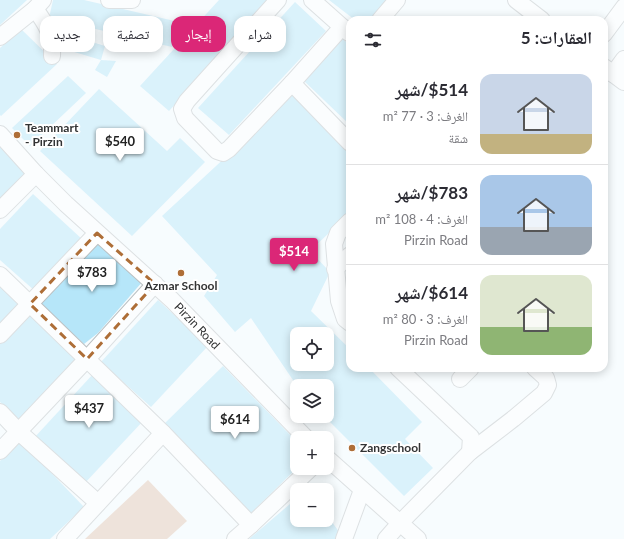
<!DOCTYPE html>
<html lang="ar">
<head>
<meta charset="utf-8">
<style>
  :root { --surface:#fff; --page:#f2f2f3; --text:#2b2b33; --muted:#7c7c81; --line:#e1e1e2; --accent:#db2777 }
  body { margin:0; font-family:Lato,"Noto Naskh Arabic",sans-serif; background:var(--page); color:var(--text); direction:rtl; height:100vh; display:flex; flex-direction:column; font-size:15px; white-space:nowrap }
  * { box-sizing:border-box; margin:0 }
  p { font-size:13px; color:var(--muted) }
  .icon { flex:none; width:22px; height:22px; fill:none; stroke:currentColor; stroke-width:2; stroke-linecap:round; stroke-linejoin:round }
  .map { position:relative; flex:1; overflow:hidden; direction:ltr }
  .details { position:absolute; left:346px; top:16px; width:262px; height:356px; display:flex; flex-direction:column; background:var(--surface); border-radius:12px; box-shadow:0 2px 10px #0003; direction:rtl }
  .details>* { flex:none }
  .hud { position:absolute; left:12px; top:16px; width:274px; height:36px; direction:rtl; display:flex; gap:8px }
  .tools { position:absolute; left:290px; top:327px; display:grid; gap:8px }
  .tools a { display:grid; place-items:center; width:44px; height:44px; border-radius:8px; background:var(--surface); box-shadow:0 2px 10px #0003; font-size:20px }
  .price { position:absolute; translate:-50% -34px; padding:0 9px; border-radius:4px; background:#fff; color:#222; font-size:13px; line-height:26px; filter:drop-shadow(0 1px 2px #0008) }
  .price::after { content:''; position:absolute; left:50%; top:24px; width:12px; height:9px; margin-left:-6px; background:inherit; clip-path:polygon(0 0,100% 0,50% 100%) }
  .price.current { background:var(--accent); color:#fff }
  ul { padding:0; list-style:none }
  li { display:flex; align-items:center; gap:12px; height:100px; padding:0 16px }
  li+li { border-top:1px solid var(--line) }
  li span { display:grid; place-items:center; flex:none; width:112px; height:80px; border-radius:12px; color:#555 }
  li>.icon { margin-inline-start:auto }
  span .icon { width:48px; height:48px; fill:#fffc; stroke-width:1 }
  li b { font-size:17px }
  h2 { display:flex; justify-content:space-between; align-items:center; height:48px; padding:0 16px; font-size:17px }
  .chip { padding:0 14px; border-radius:12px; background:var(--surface); box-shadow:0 2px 10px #0003; font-size:14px; line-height:36px }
  .chip.current { background:var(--accent); color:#fff }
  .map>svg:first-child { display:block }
</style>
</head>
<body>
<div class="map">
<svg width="624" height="539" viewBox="0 0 624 539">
  <rect width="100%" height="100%" fill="#f7fcfe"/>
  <polygon fill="#e3c6b1" points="148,480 187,521 167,539 85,539"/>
  <g fill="#b6e6f9" fill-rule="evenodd">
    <polygon points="0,0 27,0 0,25"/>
    <polygon points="53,0 84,0 179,22 172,47 49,18"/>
    <polygon points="219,0 271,0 169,111 140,86"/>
    <polygon points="329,0 389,0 373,20 355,20"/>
    <polygon points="295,2 326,31 229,135 198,108"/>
    <polygon points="21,29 57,64 1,116 0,115 0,48"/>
    <polygon points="66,34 105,46 101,60 116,61 107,77 95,70 101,60 61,48"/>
    <polygon points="343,39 350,46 350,125 303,80"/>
    <polygon points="68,76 86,93 30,146 12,128"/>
    <polygon points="99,89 167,151 180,138 205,162 132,236 40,151"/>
    <path d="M298,90l40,52 12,11v60l-40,38 20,21 -19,39 39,38v19h19l53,54 -17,17 28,29 -29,28 -80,-80h3v-30h-30l-46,-68 -16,14 -31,-36 13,-21 -55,-59zM297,334h30v30h-30z"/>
    <polygon points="0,147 27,172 0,201"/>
    <polygon points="33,194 83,240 35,291 0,260 0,229"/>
    <polygon points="97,242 143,281 98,333 84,344 41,304"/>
    <polygon points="0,282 22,303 0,326"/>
    <polygon points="158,300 208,346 151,407 101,362"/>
    <polygon points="29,310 79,356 20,420 0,402 0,341"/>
    <polygon points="223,366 297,442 297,468 250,514 163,425"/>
    <polygon points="94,373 144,420 84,484 34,438"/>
    <polygon points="19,441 40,461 84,507 50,539 0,539 0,461"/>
    <polygon points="297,498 297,520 327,520 327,515 342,536 340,539 249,539"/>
  </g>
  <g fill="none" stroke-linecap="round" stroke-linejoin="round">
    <defs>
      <g id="minor">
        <polyline points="109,0 132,0"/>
        <polyline points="278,0 187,101 182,109 185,118 217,151 223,153 229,149 292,83 342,27"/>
        <polyline points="312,0 349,33"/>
        <polyline points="516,0 542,20"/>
        <path d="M35,9c12,16 18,26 17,47"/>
        <polyline points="380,20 397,0"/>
        <polyline points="604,34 624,7"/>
        <polyline points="0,37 35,9 43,0"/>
        <polyline points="604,67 624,82"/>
        <polyline points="613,74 624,59"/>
        <polyline points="292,83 350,143"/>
        <polyline points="0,134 36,174 66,204 172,300 306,438"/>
        <polyline points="0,210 36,174"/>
        <polyline points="350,221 338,233 334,244 339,301 345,319 350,323"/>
        <polyline points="335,269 350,255"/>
        <polyline points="0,275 163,433 251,525"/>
        <polyline points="0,335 97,233"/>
        <polyline points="398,368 471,437 470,452"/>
        <polyline points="460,379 471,368"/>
        <polyline points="0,412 19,432 98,503"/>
        <polyline points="0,451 87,359 155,284"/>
        <polyline points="327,458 418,539"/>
        <polyline points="65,539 163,433"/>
        <polyline points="235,539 251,525 311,468"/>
        <polyline points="344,539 362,490"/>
        <polyline points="386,539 400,523 470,452 513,419 544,393 548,385 546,378 535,368"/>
      </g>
    </defs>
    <use href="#minor" stroke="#bcc1c3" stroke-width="18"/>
    <use href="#minor" stroke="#fff" stroke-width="16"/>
  </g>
  <path d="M0 0H624V539H0ZM97,233l58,51 -68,75 -57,-55z" fill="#f7fcfe" fill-opacity=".55" fill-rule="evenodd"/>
  <path fill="none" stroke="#ae6e37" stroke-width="3" stroke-dasharray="8 5" stroke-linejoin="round" d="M97,233l58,51 -68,75 -57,-55z"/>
  <g fill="#ae6e37" stroke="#fff" stroke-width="1.5">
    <circle cx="17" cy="135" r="4"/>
    <circle cx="181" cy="273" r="4"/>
    <circle cx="352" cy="448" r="4"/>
  </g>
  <g text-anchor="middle" stroke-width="4" stroke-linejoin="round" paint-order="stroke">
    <g font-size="12" font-weight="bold" fill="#323334" stroke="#fff" text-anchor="start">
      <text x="25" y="132">Teammart<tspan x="25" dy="14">- Pirzin</tspan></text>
      <text x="181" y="290" text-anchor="middle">Azmar School</text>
      <text x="360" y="452">Zangschool</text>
    </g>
    <g font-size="12" fill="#323334" stroke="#fff">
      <text transform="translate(197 326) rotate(46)" y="4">Pirzin Road</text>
    </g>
  </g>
</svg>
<div class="tools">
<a><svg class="icon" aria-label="locate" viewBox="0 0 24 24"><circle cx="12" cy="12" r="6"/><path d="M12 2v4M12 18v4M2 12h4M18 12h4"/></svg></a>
<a><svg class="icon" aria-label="layers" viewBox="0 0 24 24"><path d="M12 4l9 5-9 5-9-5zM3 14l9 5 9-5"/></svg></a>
<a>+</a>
<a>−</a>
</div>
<b class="price" style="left:120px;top:162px">$540</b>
<b class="price current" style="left:294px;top:272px">$514</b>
<b class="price" style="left:92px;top:293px">$783</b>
<b class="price" style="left:89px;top:429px">$437</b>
<b class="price" style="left:235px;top:440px">$614</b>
<div class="hud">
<a class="chip">شراء</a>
<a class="chip current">إيجار</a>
<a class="chip">تصفية</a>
<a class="chip">جديد</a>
</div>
<section class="details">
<h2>العقارات: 5<svg class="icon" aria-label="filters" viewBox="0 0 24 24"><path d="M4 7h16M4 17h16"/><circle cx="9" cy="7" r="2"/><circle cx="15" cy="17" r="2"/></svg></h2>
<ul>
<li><span style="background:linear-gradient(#c9d6e8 75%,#c2b280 0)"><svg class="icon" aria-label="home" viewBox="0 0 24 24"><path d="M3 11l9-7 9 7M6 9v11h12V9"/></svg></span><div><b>$514/شهر</b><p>الغرف: 3 · 77 m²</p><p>شقة</p></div></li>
<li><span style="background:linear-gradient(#a9c7e8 65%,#9aa5b1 0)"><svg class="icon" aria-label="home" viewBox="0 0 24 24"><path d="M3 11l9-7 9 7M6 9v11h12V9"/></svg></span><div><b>$783/شهر</b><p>الغرف: 4 · 108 m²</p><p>Pirzin Road</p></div></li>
<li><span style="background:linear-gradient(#dfe7d0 65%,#8fb573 0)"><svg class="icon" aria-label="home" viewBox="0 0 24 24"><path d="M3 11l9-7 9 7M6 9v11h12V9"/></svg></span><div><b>$614/شهر</b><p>الغرف: 3 · 80 m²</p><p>Pirzin Road</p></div></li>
</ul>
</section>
</div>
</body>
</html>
